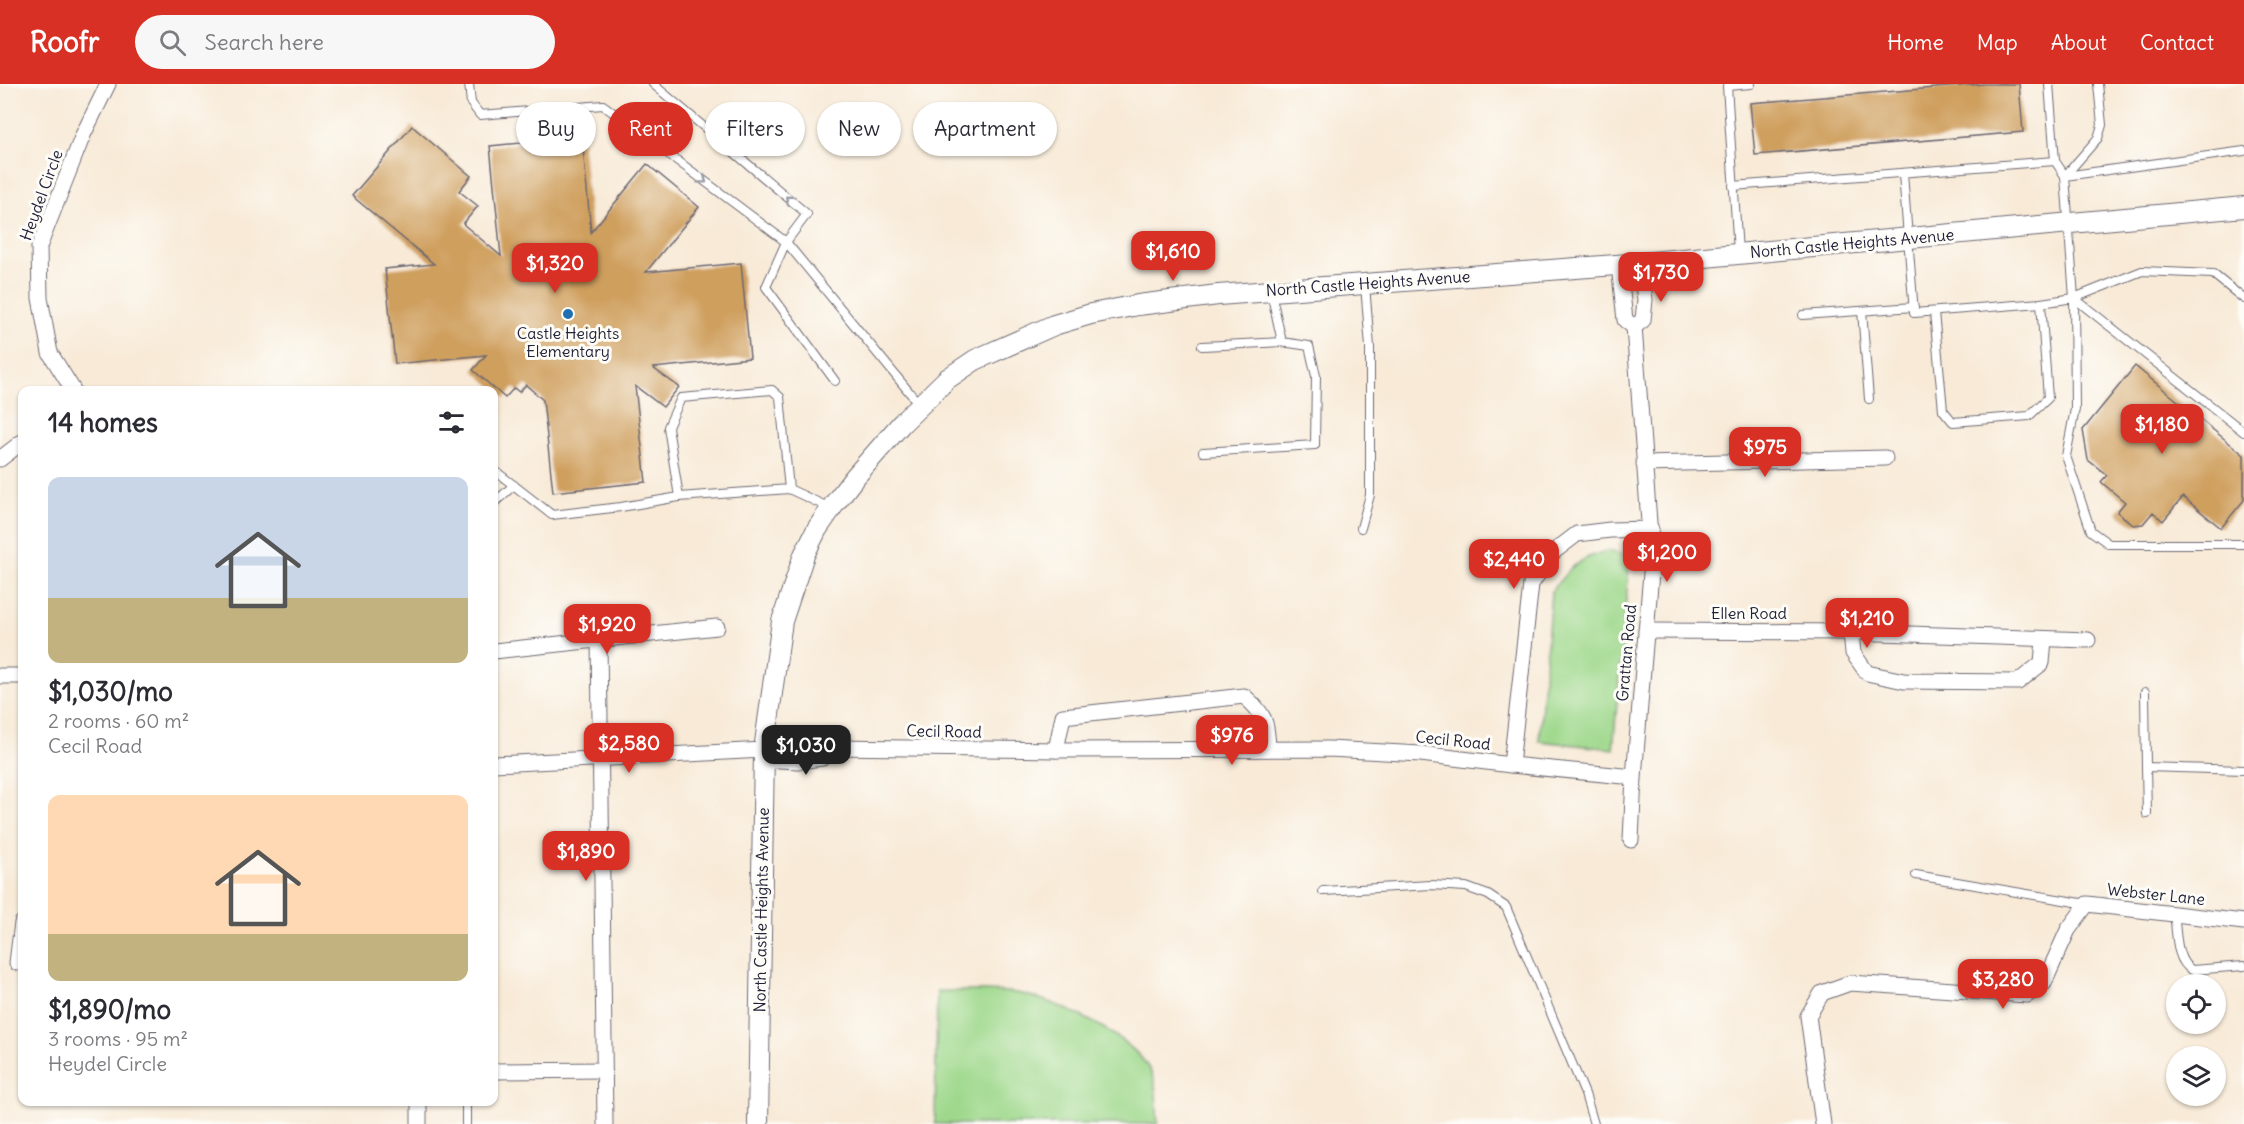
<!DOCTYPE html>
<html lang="en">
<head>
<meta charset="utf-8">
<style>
  :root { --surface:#fff; --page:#f7f7f7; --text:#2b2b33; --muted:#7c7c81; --accent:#d93025 }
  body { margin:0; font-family:Delius,sans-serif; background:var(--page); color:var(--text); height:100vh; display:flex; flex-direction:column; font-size:22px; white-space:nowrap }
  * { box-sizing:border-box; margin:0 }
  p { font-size:20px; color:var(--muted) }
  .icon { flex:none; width:33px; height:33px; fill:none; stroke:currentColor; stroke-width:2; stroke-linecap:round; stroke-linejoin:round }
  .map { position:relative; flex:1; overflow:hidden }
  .drawer { position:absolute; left:18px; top:302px; width:480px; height:720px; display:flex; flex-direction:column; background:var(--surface); border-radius:12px; box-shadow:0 2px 4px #0004 }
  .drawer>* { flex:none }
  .guide { position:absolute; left:516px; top:18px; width:570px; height:54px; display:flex; gap:12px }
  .fabs { position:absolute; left:2166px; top:890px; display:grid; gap:12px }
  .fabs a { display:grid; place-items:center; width:60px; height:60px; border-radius:50%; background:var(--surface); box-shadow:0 2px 4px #0004; font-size:30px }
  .price { position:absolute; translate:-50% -51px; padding:0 14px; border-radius:12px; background:var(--accent); color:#fff; font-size:20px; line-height:39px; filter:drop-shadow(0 2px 3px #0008) }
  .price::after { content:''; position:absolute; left:50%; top:36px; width:18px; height:14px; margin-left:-9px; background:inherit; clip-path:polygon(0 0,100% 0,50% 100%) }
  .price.selected { background:#222; color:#fff }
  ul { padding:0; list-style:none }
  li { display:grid; align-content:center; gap:12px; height:318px; padding:0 30px }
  li span { display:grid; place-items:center; height:186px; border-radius:12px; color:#555 }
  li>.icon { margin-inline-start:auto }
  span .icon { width:108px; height:108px; fill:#fffc; stroke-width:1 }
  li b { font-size:26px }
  h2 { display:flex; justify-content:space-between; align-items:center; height:72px; padding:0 30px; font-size:26px }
  .chip { padding:0 21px; border-radius:27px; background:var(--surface); box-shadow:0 2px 4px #0004; font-size:21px; line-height:54px }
  .chip.selected { background:var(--accent); color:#fff }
  header { display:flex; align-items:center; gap:36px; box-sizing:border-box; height:84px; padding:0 30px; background:var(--accent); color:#fff }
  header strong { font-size:28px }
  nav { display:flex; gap:33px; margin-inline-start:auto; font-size:21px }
  .search { width:420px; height:54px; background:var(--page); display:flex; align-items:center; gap:15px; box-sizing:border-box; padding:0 21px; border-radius:33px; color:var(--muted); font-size:22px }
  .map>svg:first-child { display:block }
</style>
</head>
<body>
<header>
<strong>Roofr</strong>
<div class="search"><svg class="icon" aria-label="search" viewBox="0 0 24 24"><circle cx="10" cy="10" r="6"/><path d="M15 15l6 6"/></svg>Search here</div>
<nav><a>Home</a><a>Map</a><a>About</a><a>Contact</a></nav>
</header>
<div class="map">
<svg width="2244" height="1040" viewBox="0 0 2244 1040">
  <rect width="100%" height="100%" fill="#fdfcf7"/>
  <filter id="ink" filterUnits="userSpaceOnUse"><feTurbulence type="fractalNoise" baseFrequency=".0167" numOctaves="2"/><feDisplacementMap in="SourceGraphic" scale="12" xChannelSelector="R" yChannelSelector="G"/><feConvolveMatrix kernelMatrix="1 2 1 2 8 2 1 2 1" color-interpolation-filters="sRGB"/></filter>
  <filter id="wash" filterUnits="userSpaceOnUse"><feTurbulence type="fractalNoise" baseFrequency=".008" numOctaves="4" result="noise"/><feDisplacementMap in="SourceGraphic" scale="24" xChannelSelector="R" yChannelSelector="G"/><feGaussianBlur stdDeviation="1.35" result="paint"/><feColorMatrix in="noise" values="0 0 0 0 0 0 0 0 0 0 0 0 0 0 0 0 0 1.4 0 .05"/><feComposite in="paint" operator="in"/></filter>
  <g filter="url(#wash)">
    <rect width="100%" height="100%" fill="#f8ead7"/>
    <g fill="#9ed88b" stroke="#607d63" stroke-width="1.5">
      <path d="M1607,467l23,5 -17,193 -74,-8 12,-149c19,-25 26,-33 56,-41z"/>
      <path d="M937,907c25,1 53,-2 79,2 38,6 125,45 137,85 5,13 3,32 5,46h-223z"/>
    </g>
    <g id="blocks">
      <g fill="#cf9f5d">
        <polygon points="1984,0 2019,0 2023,48 1755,71 1750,19"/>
        <polygon points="412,42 471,92 459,107 478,122 463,140 501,172 490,62 582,53 591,148 647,80 699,123 646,188 741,179 750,274 653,284 679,303 663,323 635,302 646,398 553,408 543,316 526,301 519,308 514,304 505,314 473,286 486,271 395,280 385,185 434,180 352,112"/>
        <polygon points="2135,282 2244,371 2244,416 2221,444 2183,413 2163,437 2153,428 2143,440 2133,441 2117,428 2125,418 2101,398 2107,391 2088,376 2083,346"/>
      </g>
    </g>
  </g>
  <g filter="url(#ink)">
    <use href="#blocks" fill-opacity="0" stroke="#6d6872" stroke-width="1.5"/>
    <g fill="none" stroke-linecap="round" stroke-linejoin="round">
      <defs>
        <g id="service">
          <polyline points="469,0 471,19 480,31 603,21 786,158 919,320"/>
          <polyline points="653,0 807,130 786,158 766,203 835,297"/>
          <polyline points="2244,67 2065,92 2074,214 2075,325 2066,372 2091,447 2109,460 2244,460"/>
          <polyline points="2055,77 2065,92 2098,54 2102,41 2098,0"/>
          <polyline points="1903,90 1914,229 2041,219 2074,214 2142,187 2213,190 2244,215"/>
          <polyline points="1733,102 2055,77 2049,0"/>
          <polyline points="1738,168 1727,2 1751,0"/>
          <polyline points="2074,214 2244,348"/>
          <polyline points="1862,227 1869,315"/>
          <polyline points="1934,228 1943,326 1953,338 2029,332 2048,314 2041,219"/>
          <polyline points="1803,231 1914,223"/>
          <polyline points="1202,262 1282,258"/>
          <polyline points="1203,368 1315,361 1316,292 1309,262 1282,258 1271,208"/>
          <polyline points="494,386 552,431 621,423 679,413"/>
          <polyline points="789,405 679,413 668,343 681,314 772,306 780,313 789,405 830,424"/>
          <polyline points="494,419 514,401"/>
          <polyline points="1361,444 1370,411 1370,263 1365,201"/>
          <polyline points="2145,608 2146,683 2244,686"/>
          <polyline points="2146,683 2147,730"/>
          <polyline points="1916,791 2087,820"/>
          <polyline points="1323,807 1431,801 1466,803 1488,811 1506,823 1585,1010 1594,1040"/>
          <path d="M2174,830c3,18 1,47 18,56l52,-4"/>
          <polyline points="466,1040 466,1017"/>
        </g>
        <g id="minor">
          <polyline points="1619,181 1625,236 1634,243"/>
          <polyline points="1634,243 1643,236 1645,216 1640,179"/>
          <polyline points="73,306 50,269 40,214 39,163 83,51 108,0"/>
          <polyline points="0,375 22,358"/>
          <polyline points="1644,380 1885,374"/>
          <polyline points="1646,547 1851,548 2088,556"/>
          <polyline points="1851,548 1853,569 1867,589 1904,597 2018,598 2042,579 2044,555"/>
          <polyline points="599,556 605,1040"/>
          <polyline points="494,567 717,543"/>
          <polyline points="0,592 22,592"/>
          <polyline points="765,653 819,655 831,663"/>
          <polyline points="831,663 1056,666 1329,665 1421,670 1511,681 1634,693"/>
          <path d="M1056,666l7,-34 181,-20c21,18 23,25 24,53"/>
          <polyline points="763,675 798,677 822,674 831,663"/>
          <polyline points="494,680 764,666"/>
          <polyline points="1511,681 1531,500 1552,469 1577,450 1610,446 1651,445"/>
          <polyline points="1631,756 1634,693 1652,477 1634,243"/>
          <polyline points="17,879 22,839"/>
          <polyline points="494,987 604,986"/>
          <polyline points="419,1017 419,1040"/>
          <polyline points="1823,1040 1808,932 1822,909 1850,899 2027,911 2044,899 2068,846 2087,820 2244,838"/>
        </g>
        <polyline id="tertiary" points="758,1040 764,666 782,537 804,471 817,445 835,419 854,394 902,339 947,295 975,276 1054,241 1091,230 1138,221 1218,211 1629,180 2244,123"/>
      </defs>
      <use href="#service" stroke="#6d6872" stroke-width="10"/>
      <use href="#minor" stroke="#6d6872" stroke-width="17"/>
      <use href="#tertiary" stroke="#6d6872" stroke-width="22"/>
      <use href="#service" stroke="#fff" stroke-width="8"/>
      <use href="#minor" stroke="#fff" stroke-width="15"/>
      <use href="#tertiary" stroke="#fff" stroke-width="20"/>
    </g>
    <defs><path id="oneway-chevron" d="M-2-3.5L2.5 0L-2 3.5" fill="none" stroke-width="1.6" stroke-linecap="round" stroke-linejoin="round" transform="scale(1.5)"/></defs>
    <g stroke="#9c9ca7">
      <use href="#oneway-chevron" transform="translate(703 96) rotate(37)"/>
      <use href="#oneway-chevron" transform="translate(789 115) rotate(-140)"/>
    </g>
  </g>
  <circle fill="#1f6fb2" stroke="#fdfcf7" stroke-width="2" cx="568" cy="230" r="6"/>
  <g text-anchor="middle" stroke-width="6" stroke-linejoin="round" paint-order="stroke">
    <g font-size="16" fill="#22223b" stroke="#fdfcf7">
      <text transform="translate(41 111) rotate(-70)" y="6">Heydel Circle</text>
      <text transform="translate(1852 159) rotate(-5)" y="6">North Castle Heights Avenue</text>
      <text transform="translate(1368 199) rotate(-4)" y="6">North Castle Heights Avenue</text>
      <text x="1749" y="535">Ellen Road</text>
      <text transform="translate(1626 569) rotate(-85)" y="6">Grattan Road</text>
      <text transform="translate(944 647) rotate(1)" y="6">Cecil Road</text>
      <text transform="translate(1453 656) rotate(6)" y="6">Cecil Road</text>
      <text transform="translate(2156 810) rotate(6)" y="6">Webster Lane</text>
      <text transform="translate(761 826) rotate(-89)" y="6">North Castle Heights Avenue</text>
    </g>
    <g font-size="16" fill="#22223b" stroke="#fdfcf7">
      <text x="568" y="255">Castle Heights<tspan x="568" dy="18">Elementary</tspan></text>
    </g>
  </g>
</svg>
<div class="fabs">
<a><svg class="icon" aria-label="locate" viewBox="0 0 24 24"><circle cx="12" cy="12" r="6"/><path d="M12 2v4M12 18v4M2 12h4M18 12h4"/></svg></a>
<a><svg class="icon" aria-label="layers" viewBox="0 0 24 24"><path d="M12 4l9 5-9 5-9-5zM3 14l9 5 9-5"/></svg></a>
</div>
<b class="price" style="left:1173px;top:198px">$1,610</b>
<b class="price" style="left:555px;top:210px">$1,320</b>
<b class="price" style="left:1661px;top:219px">$1,730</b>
<b class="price" style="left:2162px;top:371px">$1,180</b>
<b class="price" style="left:1765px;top:394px">$975</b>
<b class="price" style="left:1667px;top:499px">$1,200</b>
<b class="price" style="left:1514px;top:506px">$2,440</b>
<b class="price" style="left:1867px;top:565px">$1,210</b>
<b class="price" style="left:607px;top:571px">$1,920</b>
<b class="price" style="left:1232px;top:682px">$976</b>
<b class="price" style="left:629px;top:690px">$2,580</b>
<b class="price selected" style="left:806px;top:692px">$1,030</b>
<b class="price" style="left:586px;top:798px">$1,890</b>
<b class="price" style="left:2003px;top:926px">$3,280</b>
<div class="guide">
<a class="chip">Buy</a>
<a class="chip selected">Rent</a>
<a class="chip">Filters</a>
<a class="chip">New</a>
<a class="chip">Apartment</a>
</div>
<section class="drawer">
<h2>14 homes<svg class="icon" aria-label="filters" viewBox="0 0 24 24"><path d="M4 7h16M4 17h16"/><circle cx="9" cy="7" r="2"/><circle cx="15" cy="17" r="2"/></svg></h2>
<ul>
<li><span style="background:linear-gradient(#c9d6e8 65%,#c2b280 0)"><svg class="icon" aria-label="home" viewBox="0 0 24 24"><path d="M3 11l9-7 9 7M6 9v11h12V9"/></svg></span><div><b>$1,030/mo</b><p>2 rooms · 60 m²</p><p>Cecil Road</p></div></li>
<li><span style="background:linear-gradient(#ffd9b3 75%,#c2b280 0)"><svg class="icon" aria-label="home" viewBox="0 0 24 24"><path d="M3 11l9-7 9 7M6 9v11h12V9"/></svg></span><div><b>$1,890/mo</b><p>3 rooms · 95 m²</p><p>Heydel Circle</p></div></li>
</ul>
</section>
</div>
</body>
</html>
